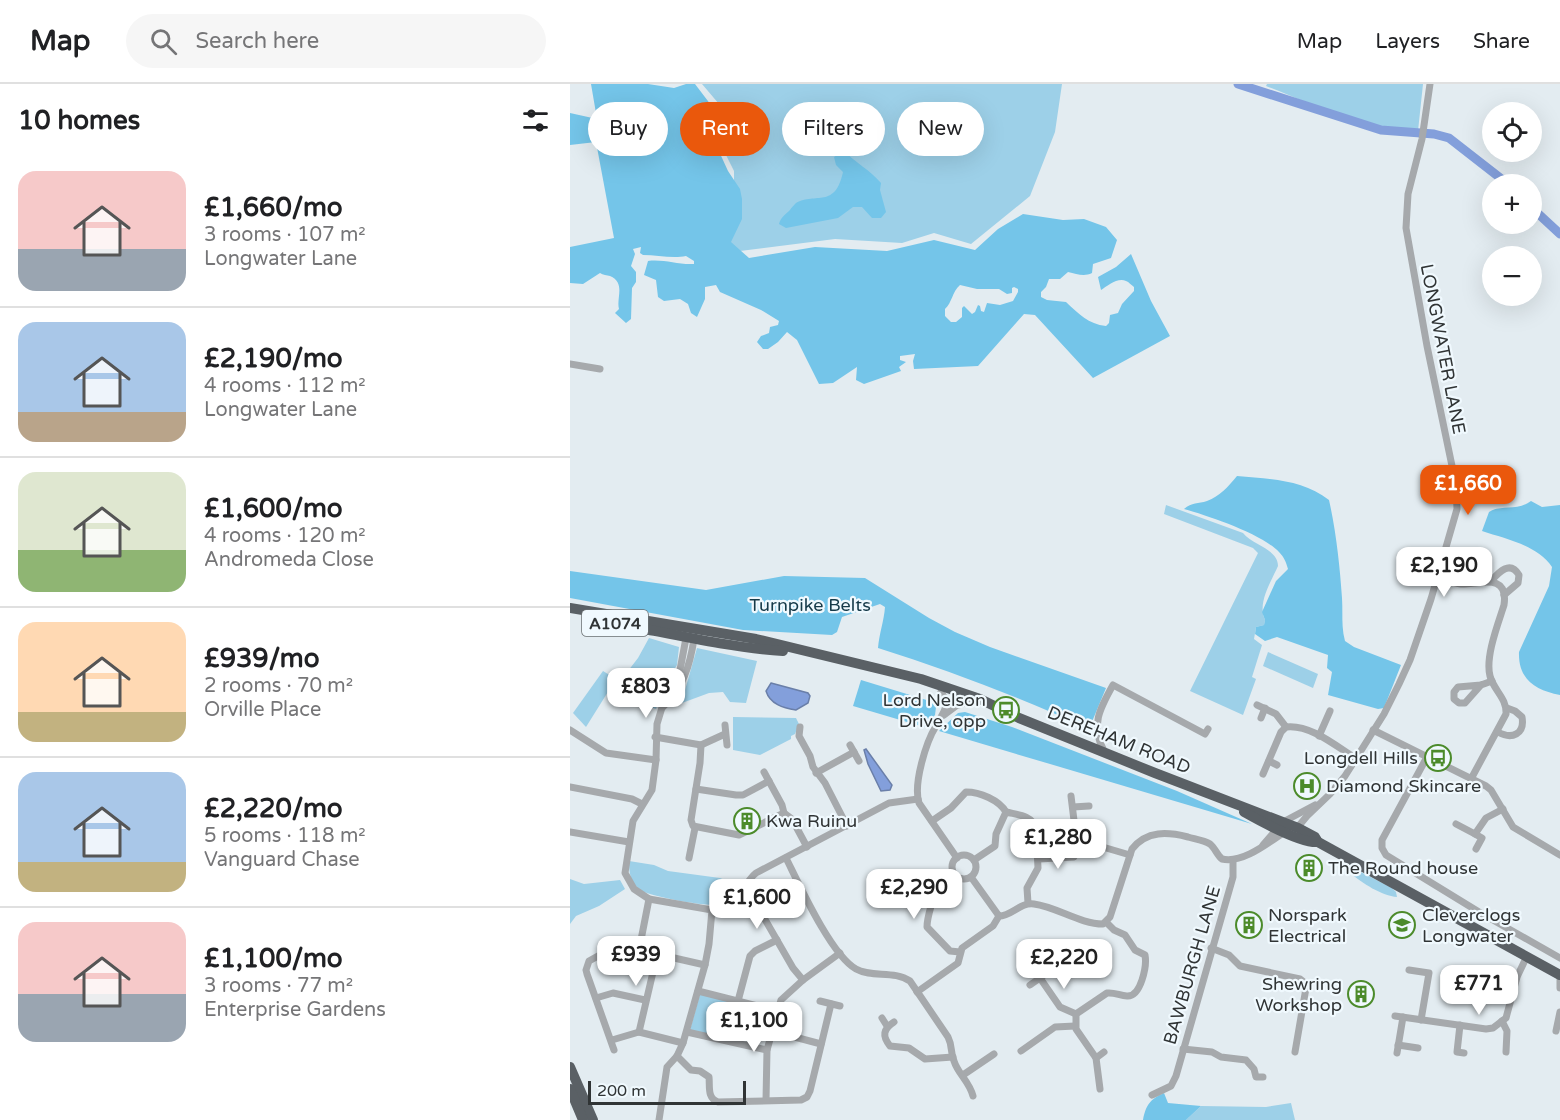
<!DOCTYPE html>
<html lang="en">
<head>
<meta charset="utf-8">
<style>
  :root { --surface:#fff; --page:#f6f6f6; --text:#202124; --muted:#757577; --line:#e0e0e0; --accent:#ea580c }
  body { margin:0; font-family:"Varela Round",sans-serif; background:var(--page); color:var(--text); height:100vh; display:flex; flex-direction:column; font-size:22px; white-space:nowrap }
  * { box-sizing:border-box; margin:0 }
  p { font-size:20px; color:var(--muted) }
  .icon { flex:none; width:33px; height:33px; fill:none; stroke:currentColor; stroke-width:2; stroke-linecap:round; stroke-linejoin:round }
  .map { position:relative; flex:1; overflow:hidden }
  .details { display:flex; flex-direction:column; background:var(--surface); width:570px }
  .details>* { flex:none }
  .hud { position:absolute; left:18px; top:18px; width:570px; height:54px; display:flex; gap:12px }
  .fabs { position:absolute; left:912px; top:18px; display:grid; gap:12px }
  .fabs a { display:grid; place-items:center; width:60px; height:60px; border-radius:50%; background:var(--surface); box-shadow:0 6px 24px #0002; font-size:30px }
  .scale { position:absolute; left:18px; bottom:15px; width:158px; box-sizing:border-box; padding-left:6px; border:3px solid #303435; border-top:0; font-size:16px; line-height:21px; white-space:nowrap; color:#303435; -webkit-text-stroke:4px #f0f9fe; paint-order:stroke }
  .price { position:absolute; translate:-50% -51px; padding:0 14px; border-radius:12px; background:#fff; color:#222; font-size:20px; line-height:39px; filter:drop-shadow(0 2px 3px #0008) }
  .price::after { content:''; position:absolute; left:50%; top:36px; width:18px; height:14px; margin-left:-9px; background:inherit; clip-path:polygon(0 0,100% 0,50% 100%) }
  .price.on { background:var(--accent); color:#fff }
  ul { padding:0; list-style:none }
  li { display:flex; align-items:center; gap:18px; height:150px; padding:0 18px }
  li+li { border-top:2px solid var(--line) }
  li span { display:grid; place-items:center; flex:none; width:168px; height:120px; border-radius:18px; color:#555 }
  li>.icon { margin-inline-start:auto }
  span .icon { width:72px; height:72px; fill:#fffc; stroke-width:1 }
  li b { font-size:26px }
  h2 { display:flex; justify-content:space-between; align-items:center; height:72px; padding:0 18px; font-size:26px }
  .tag { padding:0 21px; border-radius:27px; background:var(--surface); box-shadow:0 6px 24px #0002; font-size:21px; line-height:54px }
  .tag.on { background:var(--accent); color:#fff }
  header { display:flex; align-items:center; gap:36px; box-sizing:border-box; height:84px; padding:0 30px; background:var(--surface); border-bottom:2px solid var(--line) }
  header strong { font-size:28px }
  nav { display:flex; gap:33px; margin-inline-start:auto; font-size:21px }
  .search { width:420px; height:54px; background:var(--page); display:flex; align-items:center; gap:15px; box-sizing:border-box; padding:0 21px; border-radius:33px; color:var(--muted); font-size:22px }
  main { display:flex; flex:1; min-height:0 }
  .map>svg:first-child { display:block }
</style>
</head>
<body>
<header>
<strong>Map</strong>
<div class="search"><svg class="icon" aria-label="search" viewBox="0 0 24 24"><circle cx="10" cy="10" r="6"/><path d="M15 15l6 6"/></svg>Search here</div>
<nav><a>Map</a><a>Layers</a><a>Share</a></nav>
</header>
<main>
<section class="details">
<h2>10 homes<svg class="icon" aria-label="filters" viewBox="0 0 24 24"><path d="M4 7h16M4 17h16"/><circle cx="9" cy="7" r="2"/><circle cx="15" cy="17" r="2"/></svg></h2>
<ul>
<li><span style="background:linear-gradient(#f6c9c9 65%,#9aa5b1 0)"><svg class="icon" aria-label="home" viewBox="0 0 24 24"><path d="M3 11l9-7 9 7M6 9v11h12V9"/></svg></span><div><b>£1,660/mo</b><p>3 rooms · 107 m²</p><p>Longwater Lane</p></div></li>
<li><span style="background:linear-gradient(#a9c7e8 75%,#b9a48a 0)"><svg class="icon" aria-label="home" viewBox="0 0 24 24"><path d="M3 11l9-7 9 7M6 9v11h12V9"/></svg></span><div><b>£2,190/mo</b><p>4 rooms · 112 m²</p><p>Longwater Lane</p></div></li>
<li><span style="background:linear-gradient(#dfe7d0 65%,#8fb573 0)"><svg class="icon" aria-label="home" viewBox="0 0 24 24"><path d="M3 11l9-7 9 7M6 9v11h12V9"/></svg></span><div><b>£1,600/mo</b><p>4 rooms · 120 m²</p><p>Andromeda Close</p></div></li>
<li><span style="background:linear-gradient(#ffd9b3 75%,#c2b280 0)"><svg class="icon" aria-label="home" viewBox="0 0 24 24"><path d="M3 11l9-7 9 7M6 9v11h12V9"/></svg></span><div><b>£939/mo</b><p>2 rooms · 70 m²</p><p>Orville Place</p></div></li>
<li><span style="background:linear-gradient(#a9c7e8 75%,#c2b280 0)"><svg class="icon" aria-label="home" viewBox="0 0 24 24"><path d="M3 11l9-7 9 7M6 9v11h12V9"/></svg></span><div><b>£2,220/mo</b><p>5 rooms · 118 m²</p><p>Vanguard Chase</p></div></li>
<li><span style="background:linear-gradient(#f6c9c9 60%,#9aa5b1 0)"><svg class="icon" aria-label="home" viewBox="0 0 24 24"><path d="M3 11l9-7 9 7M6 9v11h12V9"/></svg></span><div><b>£1,100/mo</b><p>3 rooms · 77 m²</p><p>Enterprise Gardens</p></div></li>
</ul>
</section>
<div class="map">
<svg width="990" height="1036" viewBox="0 0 990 1036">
  <rect width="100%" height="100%" fill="#e3ecf1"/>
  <g fill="#9dd0e8">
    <polygon points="132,0 492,0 485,48 460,112 401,160 364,149 332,159 265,155 154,169 164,104 164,87 151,61 149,20"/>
    <path d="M697,0h156l-5,47c-53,-1 -103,-26 -152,-45z"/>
    <path d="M596,421l77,28c11,13 35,16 35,33 -7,16 -21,37 -13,54l-1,5 -8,2 -2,12 8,6 -10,32 4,2 -13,36 -53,-24 68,-138 -5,-5 -89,-34z"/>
    <path d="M79,554l30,9 -2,18 -15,24 -6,20c-16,-4 -24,-18 -38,-25l20,-26z"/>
    <polygon points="127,564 187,577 176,619 160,618 153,608 139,609 112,619 106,618 115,606"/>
    <polygon points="698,568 748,590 743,604 693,582"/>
    <polygon points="33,587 46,595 16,643 3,629"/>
    <polygon points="163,633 226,634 229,640 225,650 221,652 221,655 190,671 163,666"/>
    <path d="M59,777l25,4 14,6 52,7 21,9c-4,7 -6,14 -14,17 -10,5 -77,-7 -87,-14 -10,-7 -11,-18 -11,-29z"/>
    <path d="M783,784l39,20 4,4 1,5c-15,-1 -35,-14 -47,-24z"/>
    <polygon points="0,795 14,800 50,796 55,805 29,822 6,832 0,840"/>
    <polygon points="130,910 166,919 156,955 120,946"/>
    <polygon points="721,1019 725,1036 616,1036 631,1022 696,1023"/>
  </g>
  <g fill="#74c5e9" fill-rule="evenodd">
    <path d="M21,0h57l26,4 12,-4h9l19,25 3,38 11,24 12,18 2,10v20l-11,23 18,16 66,-11 72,4 47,-11 41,10 23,-21 25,-15 40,6 21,-1 22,8 11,13 -6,18 -18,6 -1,9c-8,4 -15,1 -24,-1l-8,7h-11l-3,8 -5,5v5l6,3 19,2c13,12 22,22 40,24l3,-3 1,-8 8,-2 4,-9 12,-13v-4c-3,-2 -5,-5 -8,-6 -8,-4 -19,5 -25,9l-3,-13 18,-10 15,-13 20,47 19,35 -77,42 -58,-63 -11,-1 -46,52 -64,3 -1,-8 2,-7 -15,2v4l6,2 -7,5 2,4 -37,13 -8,-4 1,-13 -24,16 -14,1 -22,-44 -10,-8 -9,10 -10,7h-5l-6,-7 4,-6 8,-3 1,-6 8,-2 1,-4 -18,-11 -41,-18 -4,-7 -11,2v12l-8,18 -6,-4 -3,-9 -8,-5 -16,2 -6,-4 -2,-17 -12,-5 4,-14c16,-2 30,4 46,3v-3l-8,-5c-13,3 -29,-1 -43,-1l-3,-2 1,-6 -8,2 2,5 -4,12 5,6v10l-4,6 -1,31 -5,4 -11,-10 4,-4c-3,-11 7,-26 -9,-33 -3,-1 -7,-1 -10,-3l-17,11 -13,-1v-36l44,-9 -18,-96 -26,3v-32l27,6zM390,201l17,4h22l8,5 5,-1v-5l2,-1 4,2v3l-5,9 -13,4 -13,-2 -3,9 -3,-1 -1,-5 -2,-1 -3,7 -3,2 -8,-8 -2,2v9l-6,5h-5l-6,-6v-7c7,-6 7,-17 15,-24z"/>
    <path d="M274,67c12,12 26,19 37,32l-1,7 6,22 -5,6h-9l-10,-11h-9l-15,11 -52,10 -7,-4c2,-7 6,-9 11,-14 1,-2 5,-6 6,-7 20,-11 39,6 47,-31l-7,-7 -2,-8z"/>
    <path d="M667,392c32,3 65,3 92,24 7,31 11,67 13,98 1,15 -1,28 3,43l9,6 47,18 -17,43 -6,1 -50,-14 4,-23 -5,-4 1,-13 -51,-18 -12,4 -10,-7 1,-7 8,-2 1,-5 -3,-8 14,-31 12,-12c-2,-7 -4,-12 -9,-17 -17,-18 -70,-36 -95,-43 8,-7 14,-5 23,-8 13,-5 21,-14 30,-25z"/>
    <path d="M961,417l11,6 18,-2v190c-25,-5 -42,-16 -41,-43l30,-66 3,-19c-15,-22 -46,-28 -70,-36l7,-19c12,-8 27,0 42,-11z"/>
    <path d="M0,487l136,19 78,-14 81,2 64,40 26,14 35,15 116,41 -17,41c-69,-32 -139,-58 -211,-81 1,-14 6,-27 7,-41l-5,-3 -38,13 -5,15 -5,3 -89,-5 -173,-32z"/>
    <polygon points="291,596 363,618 366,623 365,631 354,643 283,622"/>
    <polygon points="395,628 442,643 607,707 682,740 369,647 388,629"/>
    <path d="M594,1009l4,10 33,3 -15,14h-43c3,-15 7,-21 21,-27z"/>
  </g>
  <g fill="#839fdb" stroke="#6a7fa9" stroke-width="1.5">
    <path d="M201,599l37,10 2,3 -2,7 -12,7c-13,-2 -26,-6 -30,-19z"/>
    <polygon points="296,665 322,701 320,706 311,707 298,680 294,666"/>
  </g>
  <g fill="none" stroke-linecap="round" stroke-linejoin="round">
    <g stroke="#839fdb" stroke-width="9">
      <polyline points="668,0 811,46 864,50 879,54 938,100"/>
      <polyline points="962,124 990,150"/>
    </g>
    <g stroke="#a6a9ac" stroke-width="7">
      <polyline points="0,280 30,285"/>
      <path d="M867,494c8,2 16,5 24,6 16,1 48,-13 43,21 -6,19 -19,52 -14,71 4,15 17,22 16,38l-35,65"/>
      <path d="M921,497c8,-9 19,-21 28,-6l-1,8 -14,12"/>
      <path d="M116,554l-6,32 -16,31 -7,23 -1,36 -4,30 -19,31 -8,52 9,16 15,10 63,11 20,-2c11,-10 12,-26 24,-35l133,-70 29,-4"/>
      <polyline points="911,601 895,619 889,619 884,615 884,608 888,603 911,601 922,597"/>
      <path d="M371,608c3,4 5,8 5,13 -1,8 -7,14 -10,21 -10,16 -23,58 -17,77l38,55"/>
      <polyline points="687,621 706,630 716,643"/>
      <path d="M93,623c20,-18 27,-42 31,-68"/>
      <polyline points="374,631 386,622 398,618"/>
      <polyline points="691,634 695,624"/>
      <polyline points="155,641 157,661"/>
      <polyline points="230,643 229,652 240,672 243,683 255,699 277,742"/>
      <polyline points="0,646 36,669 86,676"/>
      <polyline points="803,646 916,702 921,706 943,743 990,771"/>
      <path d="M928,648c14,8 27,2 24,-15l-7,-6 -8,-3"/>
      <polyline points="749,652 760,627"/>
      <polyline points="85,653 131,661 130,679 121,736 123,742 169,751 214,729 222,735 237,763"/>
      <polyline points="131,661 155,650"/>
      <polyline points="280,661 289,677"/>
      <path d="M534,667c-14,-25 -4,-43 9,-66l92,49 3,-5"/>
      <polyline points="857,673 812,756 812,764 816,771 909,828 990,874"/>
      <polyline points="699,677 707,681"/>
      <polyline points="194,688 212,721 214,729"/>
      <polyline points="246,689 284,668"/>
      <path d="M693,690l18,-42 5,-5c24,-3 50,19 69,31"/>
      <polyline points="0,703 62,715 72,720"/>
      <polyline points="126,705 166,711 173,711 199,697"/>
      <polyline points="503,723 519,722"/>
      <path d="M436,728c12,3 25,3 30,16l2,40 -11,20 1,15"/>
      <path d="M362,737l19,-13 15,-16c14,0 33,8 40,20l-10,22 -1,12 -21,14"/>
      <polyline points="886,740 905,750 916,734 933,725"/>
      <polyline points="727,744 737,732 760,710 775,692 814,630 829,600 840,576 861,515 887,425 886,401 857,262 836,144 838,110 852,55 860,0"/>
      <polyline points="0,748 59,758"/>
      <polyline points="905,750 912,754 906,765"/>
      <polyline points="507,761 526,761 560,771"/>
      <polyline points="693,761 713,738 745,721"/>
      <circle cx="394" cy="783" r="12"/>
      <polyline points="119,774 125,744"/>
      <path d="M216,774c13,26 45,97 70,111 16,9 38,1 54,12l38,56c5,10 2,15 6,24 4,13 15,20 19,35"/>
      <polyline points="469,775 504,773 507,761 501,712"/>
      <path d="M384,791l-19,13c-1,13 -8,26 -8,39l23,24 10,1"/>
      <path d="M401,793l28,39c13,0 21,-14 35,-12 23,3 46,20 69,20l7,-7 22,-68c15,-19 36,-17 56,-12 7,2 16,3 22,7 5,4 7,11 12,15 21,5 47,-17 64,-28"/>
      <polyline points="202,799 187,810 185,818 223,884 233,896"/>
      <polyline points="641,864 659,871 670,882 730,895 735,899 736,904 725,968"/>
      <polyline points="69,866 79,815"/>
      <polyline points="839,886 859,889 851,936"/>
      <polyline points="990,891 990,904"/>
      <polyline points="470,894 490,923 506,930"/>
      <polyline points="460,901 480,887"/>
      <polyline points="128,907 207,927"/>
      <polyline points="347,908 388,879 392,864 423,842 429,832"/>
      <polyline points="26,914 43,909 75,916"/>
      <polyline points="168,917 180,872 185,867 207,856"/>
      <polyline points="250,917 270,922"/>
      <polyline points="825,932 916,945 923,944 936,934 947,893 957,872"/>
      <polyline points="312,934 317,942"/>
      <polyline points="932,937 937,947 936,968"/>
      <path d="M324,938c-11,7 -12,14 -4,24l19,2 16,11 28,-2"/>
      <polyline points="890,941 887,968 894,969"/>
      <polyline points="202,947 251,960"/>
      <polyline points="986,947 990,928"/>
      <polyline points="69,948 87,871"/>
      <polyline points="117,948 197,966"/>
      <polyline points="42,956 69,948 113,959"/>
      <polyline points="828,961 848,964"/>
      <polyline points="613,965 642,968 651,973 676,976 684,985 686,993 693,993"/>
      <polyline points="44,966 17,890 16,886 19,877 37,867 49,865 69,866 135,881"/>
      <polyline points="451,967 485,943 505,942"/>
      <polyline points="827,969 833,933"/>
      <path d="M107,972l14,14 9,1 9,6c1,10 -2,21 9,25l83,-2 6,-3 3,-6 21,-87"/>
      <polyline points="526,974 534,968"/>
      <polyline points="393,991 424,970"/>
      <path d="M530,1005l-4,-31 -20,-29v-15l31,-21c8,-1 13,3 20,3 14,1 20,-30 18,-41l-10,-5 -10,-15 -11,-5 -8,-8"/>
      <polyline points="582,1011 601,1002 606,992 663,793 663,776"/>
      <polyline points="196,1016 197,966 211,916 233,896 270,869"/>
      <polyline points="89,1036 97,983 107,972 113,959 135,881 139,860 142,826"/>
    </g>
    <g stroke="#5a6065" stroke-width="10">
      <polyline points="0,524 186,555 351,595 410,615 449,634 585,689 728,744 745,753 748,758 990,891"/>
      <path d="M75,545c45,9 91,19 138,22"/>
      <path d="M674,728c16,9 57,32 74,30"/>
      <polyline points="0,983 23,1036"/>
      <polyline points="0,1005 13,1036"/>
    </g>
  </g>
  <defs>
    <symbol id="bus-ring" viewBox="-11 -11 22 22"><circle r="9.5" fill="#f0f9fe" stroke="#4c8b2b" stroke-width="1.5"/><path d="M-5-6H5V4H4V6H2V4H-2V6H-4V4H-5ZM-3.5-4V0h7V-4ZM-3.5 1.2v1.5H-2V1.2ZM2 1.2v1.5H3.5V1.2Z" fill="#4c8b2b"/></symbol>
    <symbol id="hospital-ring" viewBox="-11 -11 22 22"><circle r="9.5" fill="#f0f9fe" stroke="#4c8b2b" stroke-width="1.5"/><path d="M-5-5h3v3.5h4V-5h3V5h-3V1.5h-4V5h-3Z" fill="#4c8b2b"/></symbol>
    <symbol id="building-ring" viewBox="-11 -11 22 22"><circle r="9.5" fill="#f0f9fe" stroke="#4c8b2b" stroke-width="1.5"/><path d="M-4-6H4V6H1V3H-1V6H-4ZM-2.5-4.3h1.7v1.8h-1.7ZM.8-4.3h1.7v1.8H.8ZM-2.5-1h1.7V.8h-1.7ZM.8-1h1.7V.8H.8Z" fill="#4c8b2b"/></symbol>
    <symbol id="school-ring" viewBox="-11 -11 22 22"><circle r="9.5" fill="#f0f9fe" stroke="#4c8b2b" stroke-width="1.5"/><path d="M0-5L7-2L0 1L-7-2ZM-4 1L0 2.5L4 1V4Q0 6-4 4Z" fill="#4c8b2b"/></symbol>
  </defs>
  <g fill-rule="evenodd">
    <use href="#bus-ring" x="421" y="611" width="30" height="30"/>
    <use href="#bus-ring" x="853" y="659" width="30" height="30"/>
    <use href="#hospital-ring" x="722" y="687" width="30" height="30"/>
    <use href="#building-ring" x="162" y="722" width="30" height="30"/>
    <use href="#building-ring" x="724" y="769" width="30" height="30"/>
    <use href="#building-ring" x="664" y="826" width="30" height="30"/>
    <use href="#school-ring" x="817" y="826" width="30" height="30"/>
    <use href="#building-ring" x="776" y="895" width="30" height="30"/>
  </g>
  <g text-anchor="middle" stroke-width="4.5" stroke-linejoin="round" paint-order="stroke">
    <rect fill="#f0f9fe" stroke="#6a6f71" stroke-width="1.5" x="12" y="526" width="66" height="26" rx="4.5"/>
    <g font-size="16" font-weight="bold" fill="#303435">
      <text x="45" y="545">A1074</text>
    </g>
    <g font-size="18" fill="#303435" stroke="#f0f9fe">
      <text transform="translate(873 265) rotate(79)" y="6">LONGWATER LANE</text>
      <text transform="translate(549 656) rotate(22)" y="6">DEREHAM ROAD</text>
      <text transform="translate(622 881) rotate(-74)" y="6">BAWBURGH LANE</text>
    </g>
    <g font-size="18" fill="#153a49" stroke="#f0f9fe">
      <text x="240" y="527">Turnpike Belts</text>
    </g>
    <g font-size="18" fill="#303435" stroke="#f0f9fe" text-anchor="start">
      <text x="416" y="622" text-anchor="end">Lord Nelson<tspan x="416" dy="21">Drive, opp</tspan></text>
      <text x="848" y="680" text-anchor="end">Longdell Hills</text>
      <text x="756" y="708">Diamond Skincare</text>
      <text x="196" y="743">Kwa Ruinu</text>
      <text x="758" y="790">The Round house</text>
      <text x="698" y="837">Norspark<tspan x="698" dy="21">Electrical</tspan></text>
      <text x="852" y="837">Cleverclogs<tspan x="852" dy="21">Longwater</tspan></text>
      <text x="772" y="906" text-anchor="end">Shewring<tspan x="772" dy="21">Workshop</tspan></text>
    </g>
  </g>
</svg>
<div class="fabs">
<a><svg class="icon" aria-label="locate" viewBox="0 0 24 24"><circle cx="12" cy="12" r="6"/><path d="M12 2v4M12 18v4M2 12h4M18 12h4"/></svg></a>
<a>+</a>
<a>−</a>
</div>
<div class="scale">200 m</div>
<b class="price on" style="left:898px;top:432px">£1,660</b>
<b class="price" style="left:874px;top:514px">£2,190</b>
<b class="price" style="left:76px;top:635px">£803</b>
<b class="price" style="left:488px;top:786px">£1,280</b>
<b class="price" style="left:344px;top:836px">£2,290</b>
<b class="price" style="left:187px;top:846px">£1,600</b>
<b class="price" style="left:66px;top:903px">£939</b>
<b class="price" style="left:494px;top:906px">£2,220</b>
<b class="price" style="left:909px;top:932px">£771</b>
<b class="price" style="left:184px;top:969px">£1,100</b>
<div class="hud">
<a class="tag">Buy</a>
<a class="tag on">Rent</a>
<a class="tag">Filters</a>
<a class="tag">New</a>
</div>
</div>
</main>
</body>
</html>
